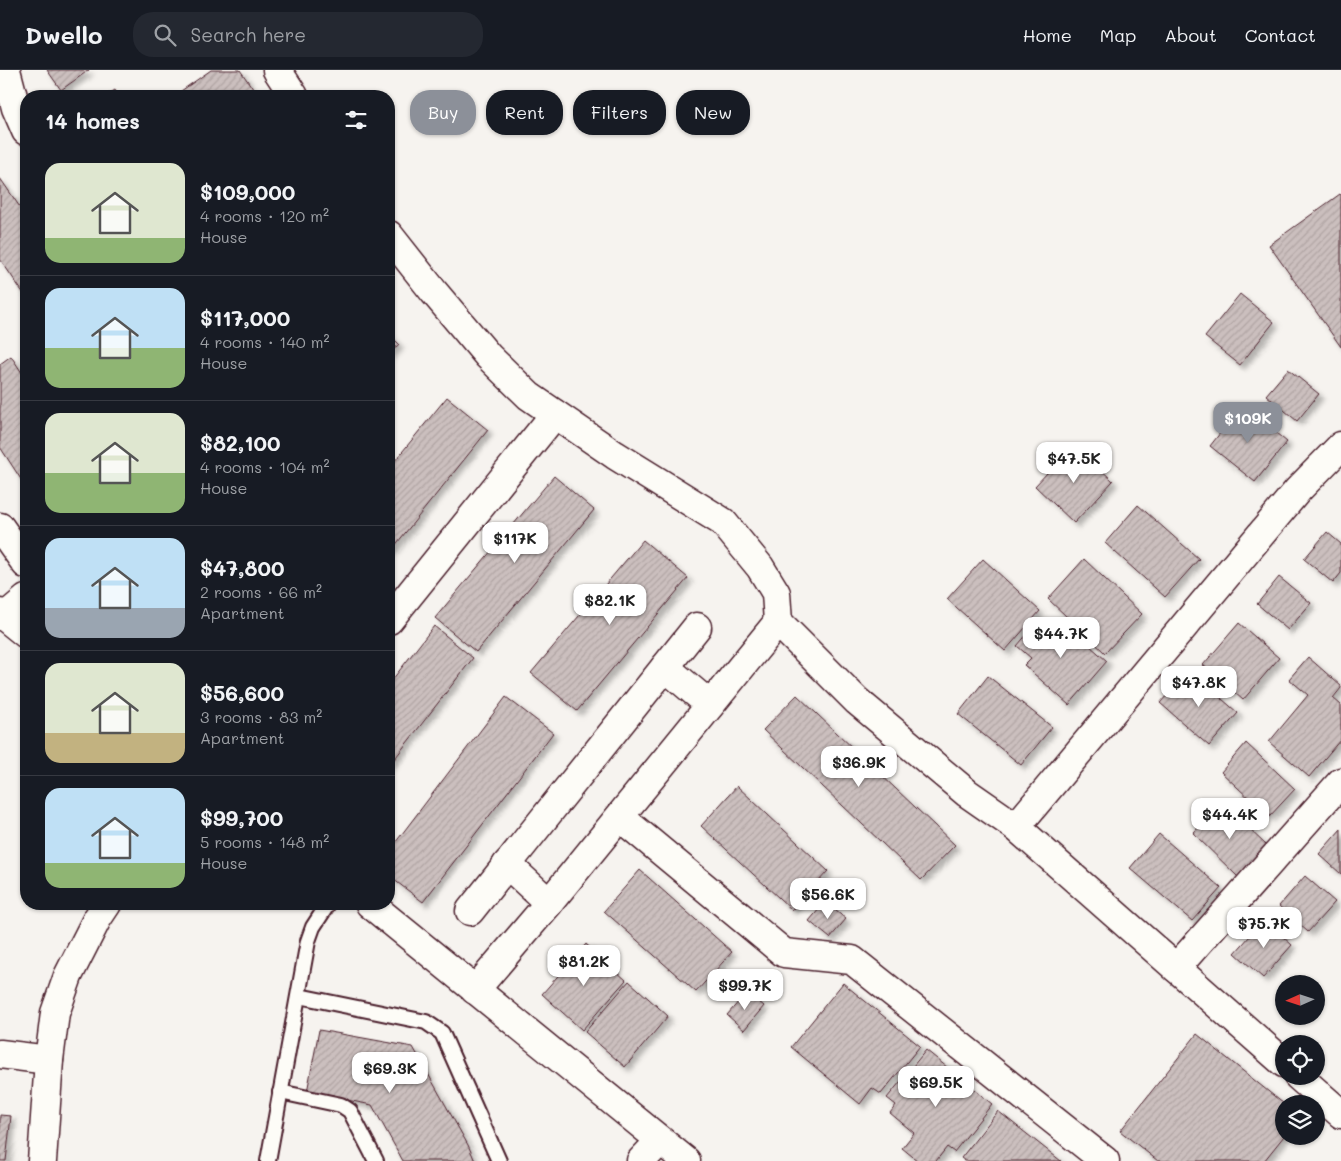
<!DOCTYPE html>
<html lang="en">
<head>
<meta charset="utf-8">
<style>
  :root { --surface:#171b24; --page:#242831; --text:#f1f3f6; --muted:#9ea1a6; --line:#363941; --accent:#8c9099 }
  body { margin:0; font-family:Mali,sans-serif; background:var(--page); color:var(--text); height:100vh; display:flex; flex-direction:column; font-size:19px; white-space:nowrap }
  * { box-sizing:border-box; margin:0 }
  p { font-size:16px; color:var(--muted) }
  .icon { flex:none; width:28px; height:28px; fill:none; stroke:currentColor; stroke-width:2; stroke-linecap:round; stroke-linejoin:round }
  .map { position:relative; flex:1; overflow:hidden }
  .drawer { position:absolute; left:20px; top:20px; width:375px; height:820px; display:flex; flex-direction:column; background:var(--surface); border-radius:20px; box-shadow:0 1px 4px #0004 }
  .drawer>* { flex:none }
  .hud { position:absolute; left:410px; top:20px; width:475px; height:45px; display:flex; gap:10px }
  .needle { width:32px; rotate:267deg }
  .fabs { position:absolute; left:1275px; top:905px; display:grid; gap:10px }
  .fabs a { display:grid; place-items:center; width:50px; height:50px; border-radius:50%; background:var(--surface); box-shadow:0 1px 4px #0004; font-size:25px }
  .price { position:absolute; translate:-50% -42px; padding:0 11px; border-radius:10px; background:#fff; color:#222; font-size:16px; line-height:32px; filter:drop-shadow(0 1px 2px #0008) }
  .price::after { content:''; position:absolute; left:50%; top:30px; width:15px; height:11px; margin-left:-8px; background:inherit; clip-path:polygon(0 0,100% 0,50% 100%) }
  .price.current { background:var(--accent); color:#fff }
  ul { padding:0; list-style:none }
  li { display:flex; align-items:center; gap:15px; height:125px; padding:0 25px }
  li+li { border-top:1px solid var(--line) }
  li span { display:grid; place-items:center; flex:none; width:140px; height:100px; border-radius:15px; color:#555 }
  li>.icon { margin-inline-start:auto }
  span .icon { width:60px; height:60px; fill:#fffc; stroke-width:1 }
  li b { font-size:21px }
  h2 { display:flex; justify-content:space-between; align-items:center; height:60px; padding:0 25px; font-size:21px }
  .chip { padding:0 18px; border-radius:20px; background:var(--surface); box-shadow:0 1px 4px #0004; font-size:18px; line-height:45px }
  .chip.current { background:var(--accent); color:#fff }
  header { display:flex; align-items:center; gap:30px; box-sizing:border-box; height:70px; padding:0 25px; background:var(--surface); border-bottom:1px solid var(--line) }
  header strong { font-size:24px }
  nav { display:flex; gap:28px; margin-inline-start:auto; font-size:18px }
  .search { width:350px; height:45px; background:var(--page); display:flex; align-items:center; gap:12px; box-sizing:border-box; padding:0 18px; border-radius:20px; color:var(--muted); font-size:19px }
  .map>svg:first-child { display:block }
</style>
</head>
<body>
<header>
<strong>Dwello</strong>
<div class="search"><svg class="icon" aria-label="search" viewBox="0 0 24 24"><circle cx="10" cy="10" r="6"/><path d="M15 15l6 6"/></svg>Search here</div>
<nav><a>Home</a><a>Map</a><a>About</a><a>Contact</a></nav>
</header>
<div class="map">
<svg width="1341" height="1091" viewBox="0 0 1341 1091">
  <defs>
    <pattern id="building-hatch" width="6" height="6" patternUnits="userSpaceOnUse" patternTransform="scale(1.25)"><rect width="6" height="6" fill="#cbbfbe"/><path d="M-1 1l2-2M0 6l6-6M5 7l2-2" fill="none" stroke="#b0a4a3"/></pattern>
    <filter id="shadow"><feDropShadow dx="4.5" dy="4.5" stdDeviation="2.5" flood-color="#0004"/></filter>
  </defs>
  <rect width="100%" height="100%" fill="#f6f3ef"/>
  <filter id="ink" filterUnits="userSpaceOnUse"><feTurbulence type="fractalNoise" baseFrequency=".02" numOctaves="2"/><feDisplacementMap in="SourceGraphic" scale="10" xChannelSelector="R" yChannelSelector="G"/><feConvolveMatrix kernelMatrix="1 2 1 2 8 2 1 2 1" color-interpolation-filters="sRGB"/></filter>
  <g filter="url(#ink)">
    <g fill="url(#building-hatch)" stroke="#4a1f2b" filter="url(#shadow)">
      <polygon points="47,0 89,0 61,20"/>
      <polygon points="211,0 240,0 256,23 252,26 184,26 181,21"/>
      <polygon points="115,20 119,26 105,26"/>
      <polygon points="0,108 26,146 26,227 0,189"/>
      <polygon points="1340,124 1341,125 1341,277 1269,175"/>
      <polygon points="1240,224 1274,252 1240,295 1205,267"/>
      <polygon points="389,264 399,274 389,285"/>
      <polygon points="11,286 26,309 26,417 0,377 0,294"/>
      <polygon points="1288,299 1319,324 1297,351 1266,325"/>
      <polygon points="447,327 488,360 389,483 389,398"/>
      <polygon points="1242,335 1287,372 1255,412 1210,376"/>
      <polygon points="1074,374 1113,411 1074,453 1035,416"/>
      <polygon points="554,406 594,440 476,582 435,548"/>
      <polygon points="1138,435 1199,489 1165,527 1105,473"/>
      <polygon points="1327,462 1341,474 1341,503 1333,513 1304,489"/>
      <polygon points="643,470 688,508 577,641 531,603"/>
      <polygon points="983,489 1040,541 1005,581 947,529"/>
      <polygon points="1084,489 1142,544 1105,583 1048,529"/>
      <polygon points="1279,507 1311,533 1288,560 1257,534"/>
      <polygon points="1040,549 1054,561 1063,552 1107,591 1069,635 1024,595 1031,588 1017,576"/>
      <polygon points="1239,553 1279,588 1243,630 1203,595"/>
      <polygon points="434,556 473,588 389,696 389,614"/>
      <polygon points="1308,587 1341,616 1341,618 1333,628 1341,635 1341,669 1309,707 1269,672 1308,625 1289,609"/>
      <polygon points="1189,600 1238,643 1209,676 1160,633"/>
      <polygon points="988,606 1052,657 1021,695 958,644"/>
      <polygon points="797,625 955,775 921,810 763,660"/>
      <polygon points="506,627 553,663 423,832 389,806 389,781"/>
      <polygon points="1246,673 1295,719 1269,747 1221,702"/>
      <polygon points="737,716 828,801 792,840 701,756"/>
      <polygon points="1222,733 1267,776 1238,807 1193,763"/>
      <polygon points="1341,759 1341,804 1319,784"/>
      <polygon points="1159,764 1221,818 1192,851 1130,798"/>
      <polygon points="640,800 732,882 696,922 604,841"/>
      <polygon points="1305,806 1335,832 1308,862 1279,836"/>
      <polygon points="825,832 846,849 830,868 809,851"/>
      <polygon points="1264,850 1292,875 1263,908 1235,883"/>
      <polygon points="586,874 626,910 582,960 542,924"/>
      <polygon points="765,906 777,915 767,927 756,918"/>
      <polygon points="629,911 668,946 625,997 585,962"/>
      <polygon points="843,913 920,976 881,1024 872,1018 860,1034 791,977"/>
      <polygon points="747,922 764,936 744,960 727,945"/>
      <polygon points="319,960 413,977 468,1075 475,1091 403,1091 372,1035 307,1022"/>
      <polygon points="1197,964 1284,1034 1284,1066 1264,1091 1158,1091 1120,1061"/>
      <polygon points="926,980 992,1034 954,1082 947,1077 936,1091 918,1091 902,1078 914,1063 890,1043 896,1035 887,1028"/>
      <polygon points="998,1041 1061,1091 965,1091 961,1088"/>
      <polygon points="0,1045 11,1046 6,1091 0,1091"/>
    </g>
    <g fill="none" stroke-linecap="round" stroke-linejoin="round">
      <defs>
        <g id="service">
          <polyline points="299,926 426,952 442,963 499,1091"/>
          <polyline points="280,1022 341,1035 350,1041 376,1091"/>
          <polyline points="268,1091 308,871 313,857 328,834"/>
        </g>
        <g id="minor">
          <polyline points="6,0 16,38 26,61"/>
          <polyline points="277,0 294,26"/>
          <polyline points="389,165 434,222 488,286 529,326 615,385 723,452 760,497 776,523 778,552 857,631 967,723 1016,757"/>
          <polyline points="0,457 26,494"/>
          <polyline points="0,543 26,564"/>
          <polyline points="5,547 26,529"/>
          <polyline points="389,550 555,344"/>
          <polyline points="665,597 710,635"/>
          <polyline points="620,747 784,883 852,890 1105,1091"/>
          <polyline points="507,794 549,833"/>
          <polyline points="370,834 686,1091"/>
          <polyline points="470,841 697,557"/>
          <polyline points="1176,898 1341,712"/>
          <polyline points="475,920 549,833 778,552"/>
          <polyline points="0,984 49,990"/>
          <polyline points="1284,993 1016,757 1298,420 1341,376"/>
          <polyline points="1298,1006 1341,1044"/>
          <polyline points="42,1091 49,990 55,943 68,906 97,849 107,834"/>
          <polyline points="641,1091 660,1071"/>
        </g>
      </defs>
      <use href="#service" stroke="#4a1f2b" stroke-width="18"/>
      <use href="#minor" stroke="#4a1f2b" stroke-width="31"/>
      <use href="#service" stroke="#fdfcf7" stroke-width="14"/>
      <use href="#minor" stroke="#fdfcf7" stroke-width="28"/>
    </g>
  </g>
</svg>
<div class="fabs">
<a><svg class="needle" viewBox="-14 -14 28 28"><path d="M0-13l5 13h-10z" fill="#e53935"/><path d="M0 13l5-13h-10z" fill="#9ea1a6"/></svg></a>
<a><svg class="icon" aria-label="locate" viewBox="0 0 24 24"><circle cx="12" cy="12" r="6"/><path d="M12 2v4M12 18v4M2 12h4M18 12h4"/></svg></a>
<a><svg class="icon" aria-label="layers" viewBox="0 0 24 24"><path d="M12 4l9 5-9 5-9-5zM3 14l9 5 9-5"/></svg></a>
</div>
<b class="price current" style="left:1248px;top:374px">$109K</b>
<b class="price" style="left:1074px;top:414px">$47.5K</b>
<b class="price" style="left:515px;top:494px">$117K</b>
<b class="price" style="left:610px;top:556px">$82.1K</b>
<b class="price" style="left:1061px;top:589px">$44.7K</b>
<b class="price" style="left:1199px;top:638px">$47.8K</b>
<b class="price" style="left:859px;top:718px">$36.9K</b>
<b class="price" style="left:1230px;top:770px">$44.4K</b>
<b class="price" style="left:828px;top:850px">$56.6K</b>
<b class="price" style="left:1264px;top:879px">$75.7K</b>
<b class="price" style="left:584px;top:917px">$81.2K</b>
<b class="price" style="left:745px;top:941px">$99.7K</b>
<b class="price" style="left:390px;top:1024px">$69.3K</b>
<b class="price" style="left:936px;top:1038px">$69.5K</b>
<div class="hud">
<a class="chip current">Buy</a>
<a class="chip">Rent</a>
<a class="chip">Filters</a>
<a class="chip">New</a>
</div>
<section class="drawer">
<h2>14 homes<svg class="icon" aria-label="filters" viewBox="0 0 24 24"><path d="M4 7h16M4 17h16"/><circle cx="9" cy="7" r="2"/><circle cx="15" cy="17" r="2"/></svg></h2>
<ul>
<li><span style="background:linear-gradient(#dfe7d0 75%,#8fb573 0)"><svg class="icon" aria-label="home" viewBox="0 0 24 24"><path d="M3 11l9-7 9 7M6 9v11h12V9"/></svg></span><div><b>$109,000</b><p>4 rooms · 120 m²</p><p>House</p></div></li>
<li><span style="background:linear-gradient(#bfe0f5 60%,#8fb573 0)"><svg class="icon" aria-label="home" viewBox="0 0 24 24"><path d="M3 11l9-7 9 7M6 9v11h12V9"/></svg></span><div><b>$117,000</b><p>4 rooms · 140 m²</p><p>House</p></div></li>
<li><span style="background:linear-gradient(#dfe7d0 60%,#8fb573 0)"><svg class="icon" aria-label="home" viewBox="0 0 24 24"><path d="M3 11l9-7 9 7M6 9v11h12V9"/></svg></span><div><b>$82,100</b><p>4 rooms · 104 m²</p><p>House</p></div></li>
<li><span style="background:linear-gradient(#bfe0f5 70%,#9aa5b1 0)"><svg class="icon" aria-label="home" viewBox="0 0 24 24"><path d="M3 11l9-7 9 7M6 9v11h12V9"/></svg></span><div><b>$47,800</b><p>2 rooms · 66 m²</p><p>Apartment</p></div></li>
<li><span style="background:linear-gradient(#dfe7d0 70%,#c2b280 0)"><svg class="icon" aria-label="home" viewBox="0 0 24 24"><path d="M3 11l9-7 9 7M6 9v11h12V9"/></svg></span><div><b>$56,600</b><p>3 rooms · 83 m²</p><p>Apartment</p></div></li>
<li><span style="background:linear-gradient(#bfe0f5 75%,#8fb573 0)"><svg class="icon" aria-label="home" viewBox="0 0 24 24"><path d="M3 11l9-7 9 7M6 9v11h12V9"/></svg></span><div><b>$99,700</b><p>5 rooms · 148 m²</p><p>House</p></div></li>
</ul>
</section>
</div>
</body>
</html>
